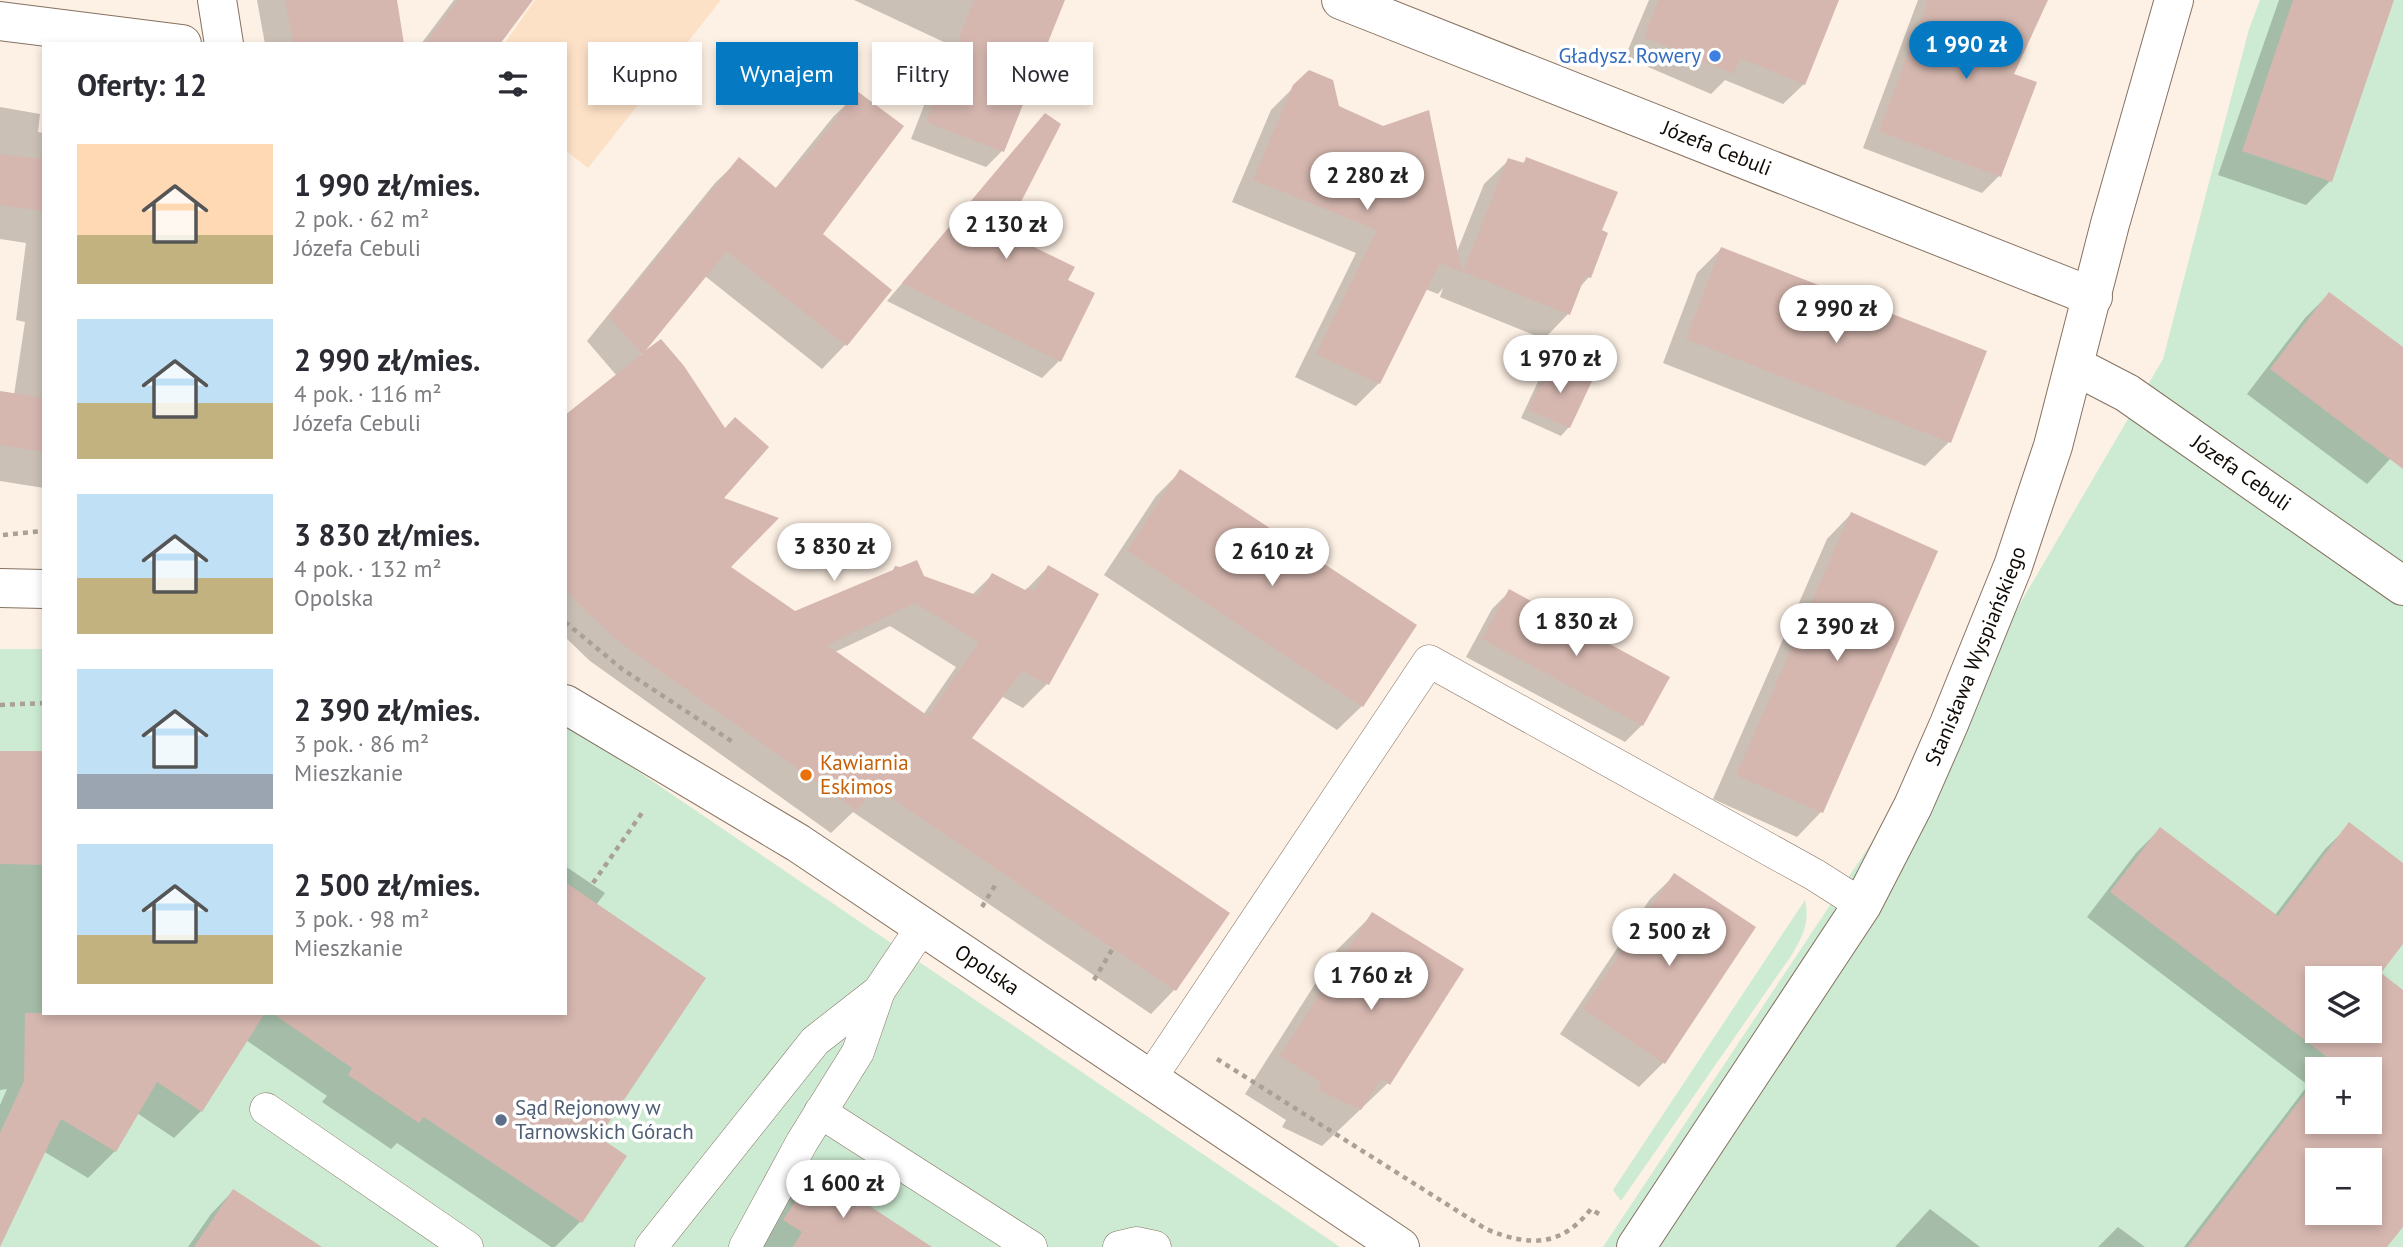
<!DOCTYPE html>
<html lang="pl">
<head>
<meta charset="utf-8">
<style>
  :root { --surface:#fff; --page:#f2f2f3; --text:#2b2b33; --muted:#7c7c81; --accent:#0679c3 }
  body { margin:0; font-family:"PT Sans",sans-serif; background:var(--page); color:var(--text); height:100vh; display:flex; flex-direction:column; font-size:26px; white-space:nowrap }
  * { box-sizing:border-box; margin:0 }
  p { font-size:23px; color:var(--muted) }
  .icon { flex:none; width:38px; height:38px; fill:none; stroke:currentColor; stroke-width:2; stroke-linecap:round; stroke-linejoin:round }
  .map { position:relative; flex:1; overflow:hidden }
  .sheet { position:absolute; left:42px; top:42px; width:525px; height:973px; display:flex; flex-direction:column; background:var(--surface); border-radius:0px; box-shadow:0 4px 10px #0003 }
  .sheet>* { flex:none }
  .banner { position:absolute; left:588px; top:42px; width:665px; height:63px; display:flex; gap:14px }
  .fabs { position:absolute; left:2305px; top:966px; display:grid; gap:14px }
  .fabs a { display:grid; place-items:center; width:77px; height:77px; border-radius:0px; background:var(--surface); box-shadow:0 4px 10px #0003; font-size:35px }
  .price { position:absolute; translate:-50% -60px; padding:0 16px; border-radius:24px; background:#fff; color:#222; font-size:23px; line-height:46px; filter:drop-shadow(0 2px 4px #0008) }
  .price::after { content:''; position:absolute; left:50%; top:42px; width:21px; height:16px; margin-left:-10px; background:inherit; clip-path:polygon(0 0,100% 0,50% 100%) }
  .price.active { background:var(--accent); color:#fff }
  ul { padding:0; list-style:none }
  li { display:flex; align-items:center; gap:21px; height:175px; padding:0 35px }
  li span { display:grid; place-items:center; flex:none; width:196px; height:140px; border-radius:0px; color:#555 }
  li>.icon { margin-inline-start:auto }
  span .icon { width:84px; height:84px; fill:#fffc; stroke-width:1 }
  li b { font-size:30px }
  h2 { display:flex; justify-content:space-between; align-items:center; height:84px; padding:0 35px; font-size:30px }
  .pill { padding:0 24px; border-radius:0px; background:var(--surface); box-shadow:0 4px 10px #0003; font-size:24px; line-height:63px }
  .pill.active { background:var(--accent); color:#fff }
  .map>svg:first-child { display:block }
</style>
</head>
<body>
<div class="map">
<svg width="2403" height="1247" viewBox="0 0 2403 1247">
  <rect width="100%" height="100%" fill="#fdf0e4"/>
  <polygon fill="#fde1c7" points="535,0 721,0 588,168 565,150 565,44 504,44"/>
  <g fill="#cdebd2" fill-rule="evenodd">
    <path d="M2260,0h143v1247h-800l342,-515 218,-373 86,-330zM2317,978h53v53h-53zM2317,1069h53v53h-53zM2317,1160h53v53h-53z"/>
    <polygon points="0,649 44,649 44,1013 565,1013 565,722 1340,1247 0,1247"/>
    <path d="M1805,900c5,23 -2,36 -14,56l-170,245 -8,-11z"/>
  </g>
  <g fill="#0003" fill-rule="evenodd">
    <polygon points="257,0 395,0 403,44 265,44"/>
    <polygon points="454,0 531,0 498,44 421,44"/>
    <polygon points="854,0 1063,0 1002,151 986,167 911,139 948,44"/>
    <polygon points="1649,0 1838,0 1804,84 1783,104 1725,80 1711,94 1625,57"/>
    <polygon points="1918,0 2046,0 2012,75 2034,83 1999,176 1982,193 1863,148"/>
    <polygon points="2279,0 2392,0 2330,181 2306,205 2218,175"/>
    <polygon points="1309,72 1456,254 1484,184 1509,160 1522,164 1527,159 1600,231 1589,277 1579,288 1568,314 1544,339 1440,297 1443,288 1438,294 1425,289 1379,383 1356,406 1295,377 1356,253 1232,202 1271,110"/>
    <path d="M857,94l-37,141 69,55 -44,55 -23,24 -117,-93 -65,80 81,142 8,69 66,46 128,-35 49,17 20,-20 32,17 24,-25 49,28 -50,89 -24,24 -22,-12 -31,42 257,175 -53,77 -23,24 -298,-202 -22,21 -241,-172 -25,-24v-219l52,-42 -30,-35 128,-158 24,-23 36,29 58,-72zM890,626l66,41 -33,48 -88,-63z"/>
    <polygon points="0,107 40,114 38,132 44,133 44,488 0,481 0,392 14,395 25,322 16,320 26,243 0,239"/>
    <polygon points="1045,115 1002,234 1066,281 1059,361 1042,378 887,301"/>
    <polygon points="1721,249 1949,442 1925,466 1663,363 1697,273"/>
    <polygon points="2329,294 2403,349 2403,445 2367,484 2247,394 2305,318"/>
    <polygon points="1550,364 1569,427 1561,436 1521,418 1542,373"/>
    <polygon points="1181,471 1362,706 1337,730 1104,575 1156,496"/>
    <polygon points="1851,514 1936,552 1821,812 1797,837 1713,799 1827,539"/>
    <polygon points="1509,592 1668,677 1642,725 1625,742 1466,657 1492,609"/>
    <polygon points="0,753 44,753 44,1013 565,1013 565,866 605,893 596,905 596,1137 625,1157 580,1222 555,1247 551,1247 397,1143 391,1149 322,1102 327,1096 246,1040 201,1111 174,1138 137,1113 115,1151 88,1178 43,1151 0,1210 0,1105 7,1089 0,1090"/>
    <path d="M2350,825l53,40v77l-24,31 24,19v232l-18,23h-201l124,-162 -221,-168 49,-64 24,-24 115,86 50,-66zM2317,978h53v53h-53zM2317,1069h53v53h-53zM2317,1160h53v53h-53z"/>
    <polygon points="1675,875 1663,1063 1639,1087 1560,1034 1650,899"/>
    <polygon points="1373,914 1388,1083 1322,1146 1282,1127 1286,1120 1245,1094 1336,951"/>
    <polygon points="816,1173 929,1247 757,1247 786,1202"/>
    <polygon points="233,1191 290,1247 188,1247 211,1214"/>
    <polygon points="1930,1209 1980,1247 1895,1247"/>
    <polygon points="2118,1227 2145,1247 2098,1247"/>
  </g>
  <g fill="#d5b7af" fill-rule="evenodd">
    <polygon points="285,0 397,0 404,44 293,44"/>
    <polygon points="458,0 533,0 500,44 425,44"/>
    <polygon points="974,0 1065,0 1004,152 926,122"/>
    <polygon points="1659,0 1839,0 1805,85 1740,58 1733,74 1644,37"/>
    <polygon points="1928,0 2048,0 2014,74 2037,82 2001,177 1879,131"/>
    <polygon points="2293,0 2394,0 2332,182 2242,151"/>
    <polygon points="1309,70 1333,80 1339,106 1383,126 1429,110 1462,272 1440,263 1380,384 1316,354 1377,230 1253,180 1293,85"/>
    <path d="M857,91l47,35 -81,108 69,56 -45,56 -120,-95 -81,99 15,-11 23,27 41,62 10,-11 34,30 -45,51 55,20 -48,49 64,44 98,-41 2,-4 5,1 17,-7 7,16 55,20 13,-23 33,17 2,-2 8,3 13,-26 51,29 -50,91 -27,-14 -50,67 258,175 -54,78 -302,-205 -17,25 -243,-173 -49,-48v-175l77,-61 -33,-37 130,-160 37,31 35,-37zM915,603l64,39 -51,74 -101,-71z"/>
    <polygon points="1045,113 1061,124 1005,233 1075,267 1068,280 1095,293 1061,362 902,283"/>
    <polygon points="0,154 44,159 44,211 0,205"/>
    <polygon points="1526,157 1618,192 1602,230 1608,233 1591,278 1585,276 1570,315 1463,272 1508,158 1524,163"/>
    <polygon points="1721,247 1987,351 1951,443 1686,339"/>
    <polygon points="2329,292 2403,347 2403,469 2270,369"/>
    <polygon points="1550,362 1592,381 1570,428 1528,410"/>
    <polygon points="0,391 44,398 44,452 0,445"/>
    <polygon points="1180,469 1417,625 1363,707 1127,551"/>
    <polygon points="1851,512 1938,551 1823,813 1736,775"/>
    <polygon points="1509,589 1670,677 1643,726 1482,639"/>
    <polygon points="0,751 44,751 44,865 0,864"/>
    <path d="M2349,822l54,41v81l-22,29 22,17v237l-16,20h-199l129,-169v44h53v-53h-46l7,-9 -221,-168 50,-65 118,89zM2317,978h53v53h-53zM2317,1160h53v53h-53z"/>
    <polygon points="1674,873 1756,927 1665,1064 1583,1009"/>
    <polygon points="565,882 706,978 599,1137 627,1156 582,1223 424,1117 419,1123 348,1075 352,1068 272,1013 565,1013"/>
    <polygon points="1372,912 1464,969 1390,1085 1381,1079 1361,1110 1318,1090 1322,1083 1280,1056"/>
    <polygon points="25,1013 265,1013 202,1112 157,1082 116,1152 61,1119 0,1247 0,1133 24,1081"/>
    <polygon points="815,1171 833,1182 932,1247 793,1247 802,1232 783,1220"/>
    <polygon points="233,1189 322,1247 194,1247"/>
  </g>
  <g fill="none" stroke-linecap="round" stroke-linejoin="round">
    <defs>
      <g id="lane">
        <polyline points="1150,1079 1429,661 1815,875 1862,905"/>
        <polyline points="266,1109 467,1247"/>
        <polyline points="820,1112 1031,1247"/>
        <polyline points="651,1247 815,1041 879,991 922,927"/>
        <polyline points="745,1247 802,1142 858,1052 879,991"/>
        <polyline points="1119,1247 1136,1243 1155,1247"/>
      </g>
      <g id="street">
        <polyline points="217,0 224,44"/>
        <path id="s1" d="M1341,0l752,297"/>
        <polyline points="0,21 182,44"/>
        <path id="s2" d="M2075,366l52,27 276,193"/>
      </g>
      <g id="secondary">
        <polyline points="0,588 44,589"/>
        <path id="s3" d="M565,704l233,139 602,404"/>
        <path id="s4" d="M1636,1247l226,-342 51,-99 36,-82 64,-158 40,-120 57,-222 64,-224"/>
      </g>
    </defs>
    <use href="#lane" stroke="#867260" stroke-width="33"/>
    <use href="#street" stroke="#867260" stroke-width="40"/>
    <use href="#secondary" stroke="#867260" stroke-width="40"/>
    <g stroke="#aaa096" stroke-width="4.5" stroke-dasharray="5 5" stroke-linecap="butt">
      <polyline points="3,535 44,531"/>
      <polyline points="565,622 622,669 733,742"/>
      <polyline points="0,705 44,703"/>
      <polyline points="593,883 644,810"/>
      <polyline points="982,907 997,882"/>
      <polyline points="1094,980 1113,948"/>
      <path d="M1217,1059l269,170c44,18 75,18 105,-20l8,5"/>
    </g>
    <use href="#lane" stroke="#fff" stroke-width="32"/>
    <use href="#street" stroke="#fff" stroke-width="38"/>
    <use href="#secondary" stroke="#fff" stroke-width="38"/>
  </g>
  <circle fill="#3f7fe0" stroke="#fff" stroke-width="2.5" cx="1715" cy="56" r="7"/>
  <circle fill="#e8710a" stroke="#fff" stroke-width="2.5" cx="806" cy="775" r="7"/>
  <circle fill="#5c6f8a" stroke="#fff" stroke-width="2.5" cx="501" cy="1120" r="7"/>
  <g text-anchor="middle" stroke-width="7" stroke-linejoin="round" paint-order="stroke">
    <g font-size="21" fill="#366cbe" stroke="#fff" text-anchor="end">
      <text x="1701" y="63">Gładysz. Rowery</text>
    </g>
    <g font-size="21" fill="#120b05" stroke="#fff">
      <text dy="7" stroke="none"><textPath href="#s1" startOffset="404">Józefa Cebuli</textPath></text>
      <text dy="7" stroke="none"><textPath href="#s2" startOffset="198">Józefa Cebuli</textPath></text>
      <text dy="7" stroke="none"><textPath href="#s4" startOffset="684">Stanisława Wyspiańskiego</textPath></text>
      <text dy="7" stroke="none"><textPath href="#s3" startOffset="499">Opolska</textPath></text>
    </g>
    <g font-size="21" fill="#c56008" stroke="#fff" text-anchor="start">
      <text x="820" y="770">Kawiarnia<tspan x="820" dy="24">Eskimos</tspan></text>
    </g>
    <g font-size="21" fill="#4e5e75" stroke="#fff" text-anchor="start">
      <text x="515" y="1115">Sąd Rejonowy w<tspan x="515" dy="24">Tarnowskich Górach</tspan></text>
    </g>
  </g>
</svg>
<div class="fabs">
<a><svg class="icon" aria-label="layers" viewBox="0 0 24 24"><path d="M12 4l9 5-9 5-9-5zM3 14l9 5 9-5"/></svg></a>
<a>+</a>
<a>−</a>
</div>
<b class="price active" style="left:1966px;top:81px">1 990 zł</b>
<b class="price" style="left:1367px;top:212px">2 280 zł</b>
<b class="price" style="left:1006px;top:261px">2 130 zł</b>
<b class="price" style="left:1836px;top:345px">2 990 zł</b>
<b class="price" style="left:1560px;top:395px">1 970 zł</b>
<b class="price" style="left:834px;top:583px">3 830 zł</b>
<b class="price" style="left:1272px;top:588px">2 610 zł</b>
<b class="price" style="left:1576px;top:658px">1 830 zł</b>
<b class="price" style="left:1837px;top:663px">2 390 zł</b>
<b class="price" style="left:1669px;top:968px">2 500 zł</b>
<b class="price" style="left:1371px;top:1012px">1 760 zł</b>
<b class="price" style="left:843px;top:1220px">1 600 zł</b>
<div class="banner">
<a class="pill">Kupno</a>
<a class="pill active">Wynajem</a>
<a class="pill">Filtry</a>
<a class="pill">Nowe</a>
</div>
<section class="sheet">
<h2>Oferty: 12<svg class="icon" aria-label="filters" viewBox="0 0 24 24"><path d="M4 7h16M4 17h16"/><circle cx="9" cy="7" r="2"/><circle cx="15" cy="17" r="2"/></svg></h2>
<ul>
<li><span style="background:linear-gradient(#ffd9b3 65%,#c2b280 0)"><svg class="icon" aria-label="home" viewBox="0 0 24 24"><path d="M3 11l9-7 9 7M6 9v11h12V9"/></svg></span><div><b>1 990 zł/mies.</b><p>2 pok. · 62 m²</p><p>Józefa Cebuli</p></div></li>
<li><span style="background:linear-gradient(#bfe0f5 60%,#c2b280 0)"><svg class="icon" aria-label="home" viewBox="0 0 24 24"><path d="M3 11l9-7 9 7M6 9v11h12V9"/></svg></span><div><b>2 990 zł/mies.</b><p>4 pok. · 116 m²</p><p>Józefa Cebuli</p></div></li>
<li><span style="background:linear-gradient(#bfe0f5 60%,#c2b280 0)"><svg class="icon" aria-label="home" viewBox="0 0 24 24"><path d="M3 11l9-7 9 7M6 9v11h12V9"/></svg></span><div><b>3 830 zł/mies.</b><p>4 pok. · 132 m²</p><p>Opolska</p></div></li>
<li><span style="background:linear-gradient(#bfe0f5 75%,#9aa5b1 0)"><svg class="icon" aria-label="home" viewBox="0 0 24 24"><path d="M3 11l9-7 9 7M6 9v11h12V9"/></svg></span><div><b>2 390 zł/mies.</b><p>3 pok. · 86 m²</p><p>Mieszkanie</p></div></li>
<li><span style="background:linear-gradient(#bfe0f5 65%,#c2b280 0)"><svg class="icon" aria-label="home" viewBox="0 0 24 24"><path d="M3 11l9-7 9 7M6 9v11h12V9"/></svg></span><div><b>2 500 zł/mies.</b><p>3 pok. · 98 m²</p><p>Mieszkanie</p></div></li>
</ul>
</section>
</div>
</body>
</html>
